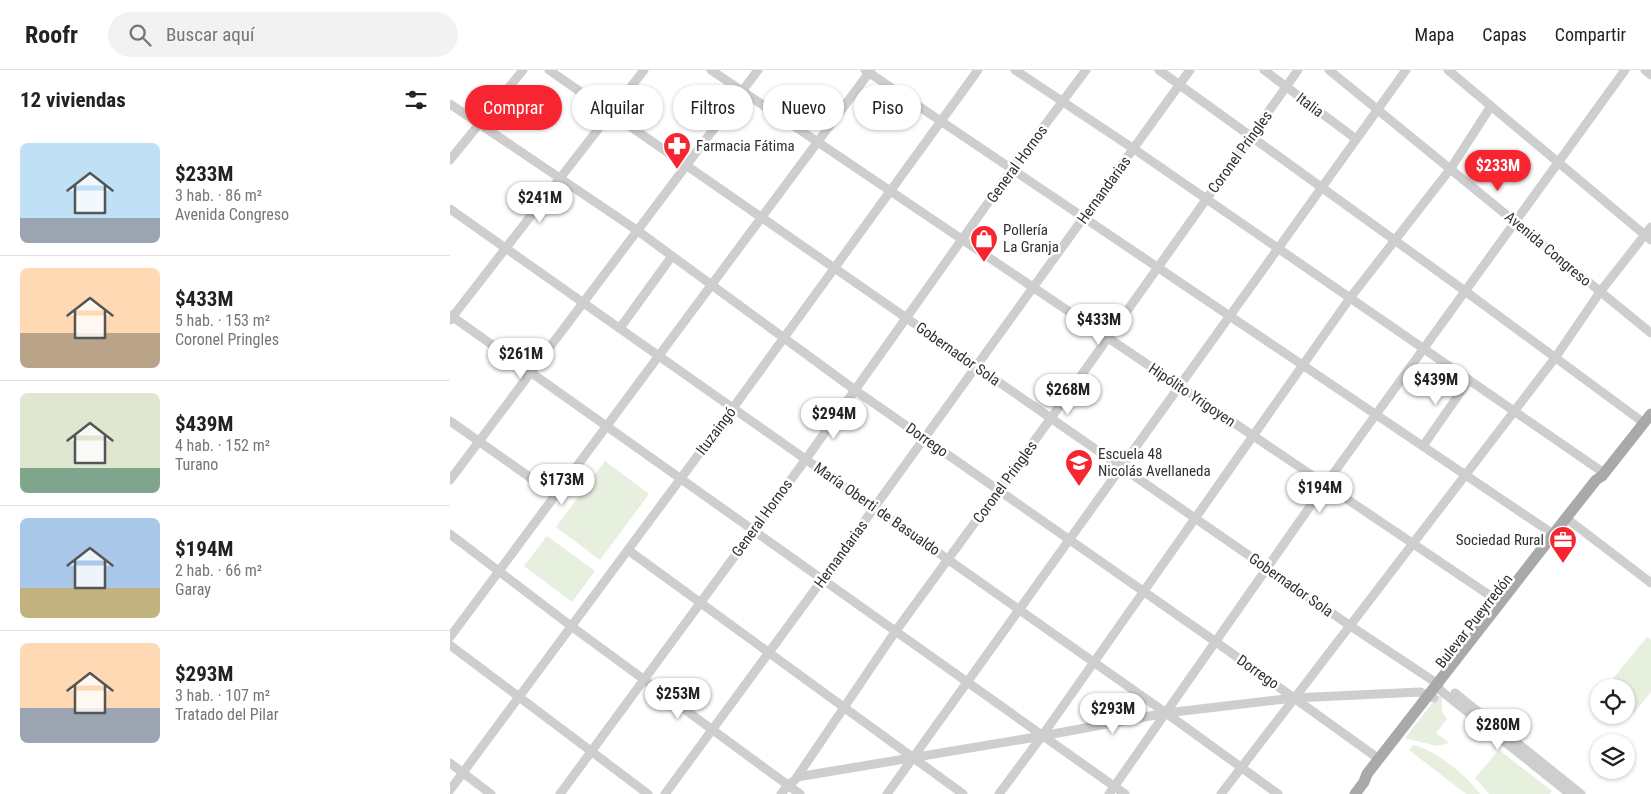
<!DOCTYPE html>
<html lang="es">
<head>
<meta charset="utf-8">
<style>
  :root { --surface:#fff; --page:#f2f2f2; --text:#222; --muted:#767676; --line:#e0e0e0; --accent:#f72530 }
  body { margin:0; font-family:"Roboto Condensed",sans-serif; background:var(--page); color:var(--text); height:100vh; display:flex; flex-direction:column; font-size:19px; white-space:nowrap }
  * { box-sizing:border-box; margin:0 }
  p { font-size:16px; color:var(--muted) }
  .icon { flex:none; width:28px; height:28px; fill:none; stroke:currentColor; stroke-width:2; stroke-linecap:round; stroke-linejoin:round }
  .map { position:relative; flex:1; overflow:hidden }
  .panel { display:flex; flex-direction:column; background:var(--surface); width:450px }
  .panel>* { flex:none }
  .guide { position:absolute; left:15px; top:15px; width:475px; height:45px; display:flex; gap:10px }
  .controls { position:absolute; left:1140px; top:609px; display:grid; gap:10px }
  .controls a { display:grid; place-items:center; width:45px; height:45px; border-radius:50%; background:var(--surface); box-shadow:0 1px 4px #0004; font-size:25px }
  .price { position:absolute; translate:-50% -42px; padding:0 11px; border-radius:18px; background:#fff; color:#222; font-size:16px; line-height:32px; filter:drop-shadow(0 1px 2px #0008) }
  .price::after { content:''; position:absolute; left:50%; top:30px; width:15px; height:11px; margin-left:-8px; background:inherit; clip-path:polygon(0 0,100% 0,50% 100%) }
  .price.active { background:var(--accent); color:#fff }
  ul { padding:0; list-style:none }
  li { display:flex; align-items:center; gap:15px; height:125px; padding:0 20px }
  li+li { border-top:1px solid var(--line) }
  li span { display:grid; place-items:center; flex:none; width:140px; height:100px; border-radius:8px; color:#555 }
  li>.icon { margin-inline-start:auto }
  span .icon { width:60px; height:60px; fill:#fffc; stroke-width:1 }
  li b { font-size:21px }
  h2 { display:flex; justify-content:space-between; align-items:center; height:60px; padding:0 20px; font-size:21px }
  .tag { padding:0 18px; border-radius:22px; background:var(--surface); box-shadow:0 1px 4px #0004; font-size:18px; line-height:45px }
  .tag.active { background:var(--accent); color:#fff }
  header { display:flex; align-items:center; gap:30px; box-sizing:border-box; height:70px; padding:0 25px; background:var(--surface); border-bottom:1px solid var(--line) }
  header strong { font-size:24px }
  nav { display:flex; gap:28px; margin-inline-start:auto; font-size:18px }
  .search { width:350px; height:45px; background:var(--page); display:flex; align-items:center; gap:12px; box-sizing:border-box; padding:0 18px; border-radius:28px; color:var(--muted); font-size:19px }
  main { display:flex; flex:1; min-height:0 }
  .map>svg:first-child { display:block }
</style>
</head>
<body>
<header>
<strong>Roofr</strong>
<div class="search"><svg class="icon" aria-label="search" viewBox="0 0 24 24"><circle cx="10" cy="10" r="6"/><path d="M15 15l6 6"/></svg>Buscar aquí</div>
<nav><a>Mapa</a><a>Capas</a><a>Compartir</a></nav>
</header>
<main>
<section class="panel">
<h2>12 viviendas<svg class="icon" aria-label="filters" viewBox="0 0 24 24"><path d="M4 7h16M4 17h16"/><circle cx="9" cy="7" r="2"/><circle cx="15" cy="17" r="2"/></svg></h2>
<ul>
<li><span style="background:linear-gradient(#bfe0f5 75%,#9aa5b1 0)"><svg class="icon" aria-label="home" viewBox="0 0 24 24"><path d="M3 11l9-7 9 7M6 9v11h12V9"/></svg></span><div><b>$233M</b><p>3 hab. · 86 m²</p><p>Avenida Congreso</p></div></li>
<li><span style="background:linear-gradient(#ffd9b3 65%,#b9a48a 0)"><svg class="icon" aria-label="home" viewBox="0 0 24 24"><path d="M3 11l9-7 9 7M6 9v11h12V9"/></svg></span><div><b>$433M</b><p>5 hab. · 153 m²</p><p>Coronel Pringles</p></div></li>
<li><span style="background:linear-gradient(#dfe7d0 75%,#7fa58c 0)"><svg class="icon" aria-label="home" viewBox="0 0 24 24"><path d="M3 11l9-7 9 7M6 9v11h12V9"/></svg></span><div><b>$439M</b><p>4 hab. · 152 m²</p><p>Turano</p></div></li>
<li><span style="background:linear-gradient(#a9c7e8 70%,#c2b280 0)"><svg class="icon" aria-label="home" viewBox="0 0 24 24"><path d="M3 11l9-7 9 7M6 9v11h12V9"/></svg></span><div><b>$194M</b><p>2 hab. · 66 m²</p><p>Garay</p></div></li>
<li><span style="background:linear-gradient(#ffd9b3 65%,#9aa5b1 0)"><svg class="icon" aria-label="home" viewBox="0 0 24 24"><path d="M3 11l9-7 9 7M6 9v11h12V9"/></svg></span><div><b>$293M</b><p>3 hab. · 107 m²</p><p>Tratado del Pilar</p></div></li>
</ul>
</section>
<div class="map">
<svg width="1201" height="724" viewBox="0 0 1201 724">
  <rect width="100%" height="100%" fill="#fff"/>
  <g fill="#e7efdf">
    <polygon points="155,391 199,424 150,490 106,457"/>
    <polygon points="97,466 145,501 122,532 74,496"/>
    <polygon points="1197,567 1201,570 1201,622 1184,643 1176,637 1176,618 1156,617"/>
    <polygon points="988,626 992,626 992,642 997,649 986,663 999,673 987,676 955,668"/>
    <path d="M963,675c24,6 52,29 67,49h-14l-57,-44z"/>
    <polygon points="1049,680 1102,721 1100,724 1039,724 1025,708"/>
  </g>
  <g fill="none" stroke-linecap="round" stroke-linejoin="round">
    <g stroke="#cecece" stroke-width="9">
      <polyline points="99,0 899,555 988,614 990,620 1120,724"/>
      <polyline points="261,0 1051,533"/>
      <polyline points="415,0 1109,468"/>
      <polyline points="565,0 684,79 1154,403"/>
      <polyline points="709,0 1015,221 1194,353"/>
      <polyline points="814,0 906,69"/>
      <polyline points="879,0 1201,263"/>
      <polyline points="998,0 1201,170"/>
      <polyline points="1195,0 1201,5"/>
      <polyline points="0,34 188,161 405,320 766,572 929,689"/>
      <polyline points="0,90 73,0"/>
      <polyline points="0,139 716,643 828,724"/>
      <polyline points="0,245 675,724"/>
      <polyline points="0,250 194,0"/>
      <polyline points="170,258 222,186"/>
      <polyline points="0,351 105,425"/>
      <polyline points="973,376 1019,310"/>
      <polyline points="0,410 308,0"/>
      <polyline points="1116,448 1201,513"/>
      <polyline points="0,464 121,556 350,724"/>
      <polyline points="178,480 513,724"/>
      <polyline points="0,567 421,0"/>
      <polyline points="0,575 198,724"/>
      <polyline points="1005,623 1131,724"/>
      <polyline points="0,693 41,724"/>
      <polyline points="347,707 592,666 716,643 844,628 970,622 984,628"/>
      <polyline points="0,720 283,338 528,0"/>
      <polyline points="110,724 356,389 562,99 636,0"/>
      <polyline points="215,724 372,510 740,0"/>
      <polyline points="331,724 338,715 345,710 445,562 601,348 848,0"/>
      <polyline points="437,724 956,0"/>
      <polyline points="549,724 592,666 900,228 1001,98 1041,36"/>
      <polyline points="659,724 875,415 1175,0"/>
      <polyline points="771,724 1105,288 1150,222 1201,157"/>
    </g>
    <polyline stroke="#a9a9a9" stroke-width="11" points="905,724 914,712 917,704 1116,448 1146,410 1152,406 1201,344"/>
  </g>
  <defs>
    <symbol id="pharmacy-pin" viewBox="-11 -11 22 30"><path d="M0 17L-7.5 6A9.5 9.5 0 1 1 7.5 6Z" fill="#f72530" stroke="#fff"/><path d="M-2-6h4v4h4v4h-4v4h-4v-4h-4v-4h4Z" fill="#fff"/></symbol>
    <symbol id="shop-pin" viewBox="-11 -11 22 30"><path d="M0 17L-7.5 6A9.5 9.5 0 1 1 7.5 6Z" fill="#f72530" stroke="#fff"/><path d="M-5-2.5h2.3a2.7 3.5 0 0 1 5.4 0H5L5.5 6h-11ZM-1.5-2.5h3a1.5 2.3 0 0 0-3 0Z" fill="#fff"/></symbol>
    <symbol id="school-pin" viewBox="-11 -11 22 30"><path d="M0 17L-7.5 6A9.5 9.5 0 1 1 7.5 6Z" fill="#f72530" stroke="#fff"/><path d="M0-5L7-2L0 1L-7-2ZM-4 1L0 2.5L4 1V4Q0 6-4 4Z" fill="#fff"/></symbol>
    <symbol id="office-pin" viewBox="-11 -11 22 30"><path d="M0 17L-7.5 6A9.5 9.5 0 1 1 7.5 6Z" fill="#f72530" stroke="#fff"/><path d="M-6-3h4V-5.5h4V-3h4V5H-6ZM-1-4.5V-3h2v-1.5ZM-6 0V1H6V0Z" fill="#fff"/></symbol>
  </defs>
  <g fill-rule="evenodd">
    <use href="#pharmacy-pin" x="211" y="60" width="32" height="43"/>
    <use href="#shop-pin" x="518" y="153" width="32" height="43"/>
    <use href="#school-pin" x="613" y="377" width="32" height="43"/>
    <use href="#office-pin" x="1097" y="454" width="32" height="43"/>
  </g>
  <g text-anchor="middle" stroke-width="5" stroke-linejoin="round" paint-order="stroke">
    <g font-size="15" fill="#313131" stroke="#fff">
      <text transform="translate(860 35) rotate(37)" y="5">Italia</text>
      <text transform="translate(790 82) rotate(-54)" y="5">Coronel Pringles</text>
      <text transform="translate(567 94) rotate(-54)" y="5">General Hornos</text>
      <text transform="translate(654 120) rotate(-54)" y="5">Hernandarias</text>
      <text transform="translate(1098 179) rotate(40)" y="5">Avenida Congreso</text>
      <text transform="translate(508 284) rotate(35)" y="5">Gobernador Sola</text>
      <text transform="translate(742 325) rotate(34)" y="5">Hipólito Yrigoyen</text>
      <text transform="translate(266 361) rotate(-53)" y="5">Ituzaingó</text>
      <text transform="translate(477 370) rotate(35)" y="5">Dorrego</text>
      <text transform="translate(555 412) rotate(-54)" y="5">Coronel Pringles</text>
      <text transform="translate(427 439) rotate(35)" y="5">María Oberti de Basualdo</text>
      <text transform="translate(312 448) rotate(-54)" y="5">General Hornos</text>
      <text transform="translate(391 484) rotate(-54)" y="5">Hernandarias</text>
      <text transform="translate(841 515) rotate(35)" y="5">Gobernador Sola</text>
      <text transform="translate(1024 551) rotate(-52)" y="5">Bulevar Pueyrredón</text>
      <text transform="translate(808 602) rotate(35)" y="5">Dorrego</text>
    </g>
    <g font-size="15" fill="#313131" stroke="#fff" text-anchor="start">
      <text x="246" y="81">Farmacia Fátima</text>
      <text x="553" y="165">Pollería<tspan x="553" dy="17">La Granja</tspan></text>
      <text x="648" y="389">Escuela 48<tspan x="648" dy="17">Nicolás Avellaneda</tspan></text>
      <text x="1094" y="475" text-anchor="end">Sociedad Rural</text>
    </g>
  </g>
</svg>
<div class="controls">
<a><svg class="icon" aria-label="locate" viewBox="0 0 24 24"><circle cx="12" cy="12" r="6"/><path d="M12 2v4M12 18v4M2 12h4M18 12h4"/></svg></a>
<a><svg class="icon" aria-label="layers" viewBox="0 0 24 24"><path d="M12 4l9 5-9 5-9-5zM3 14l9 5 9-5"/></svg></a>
</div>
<b class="price active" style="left:1048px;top:122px">$233M</b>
<b class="price" style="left:90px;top:154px">$241M</b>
<b class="price" style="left:649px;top:276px">$433M</b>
<b class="price" style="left:71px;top:310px">$261M</b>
<b class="price" style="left:986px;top:336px">$439M</b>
<b class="price" style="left:618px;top:346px">$268M</b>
<b class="price" style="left:384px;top:370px">$294M</b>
<b class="price" style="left:112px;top:436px">$173M</b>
<b class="price" style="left:870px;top:444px">$194M</b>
<b class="price" style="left:228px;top:650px">$253M</b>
<b class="price" style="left:663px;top:665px">$293M</b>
<b class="price" style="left:1048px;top:681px">$280M</b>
<div class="guide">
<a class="tag active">Comprar</a>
<a class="tag">Alquilar</a>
<a class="tag">Filtros</a>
<a class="tag">Nuevo</a>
<a class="tag">Piso</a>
</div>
</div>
</main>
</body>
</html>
